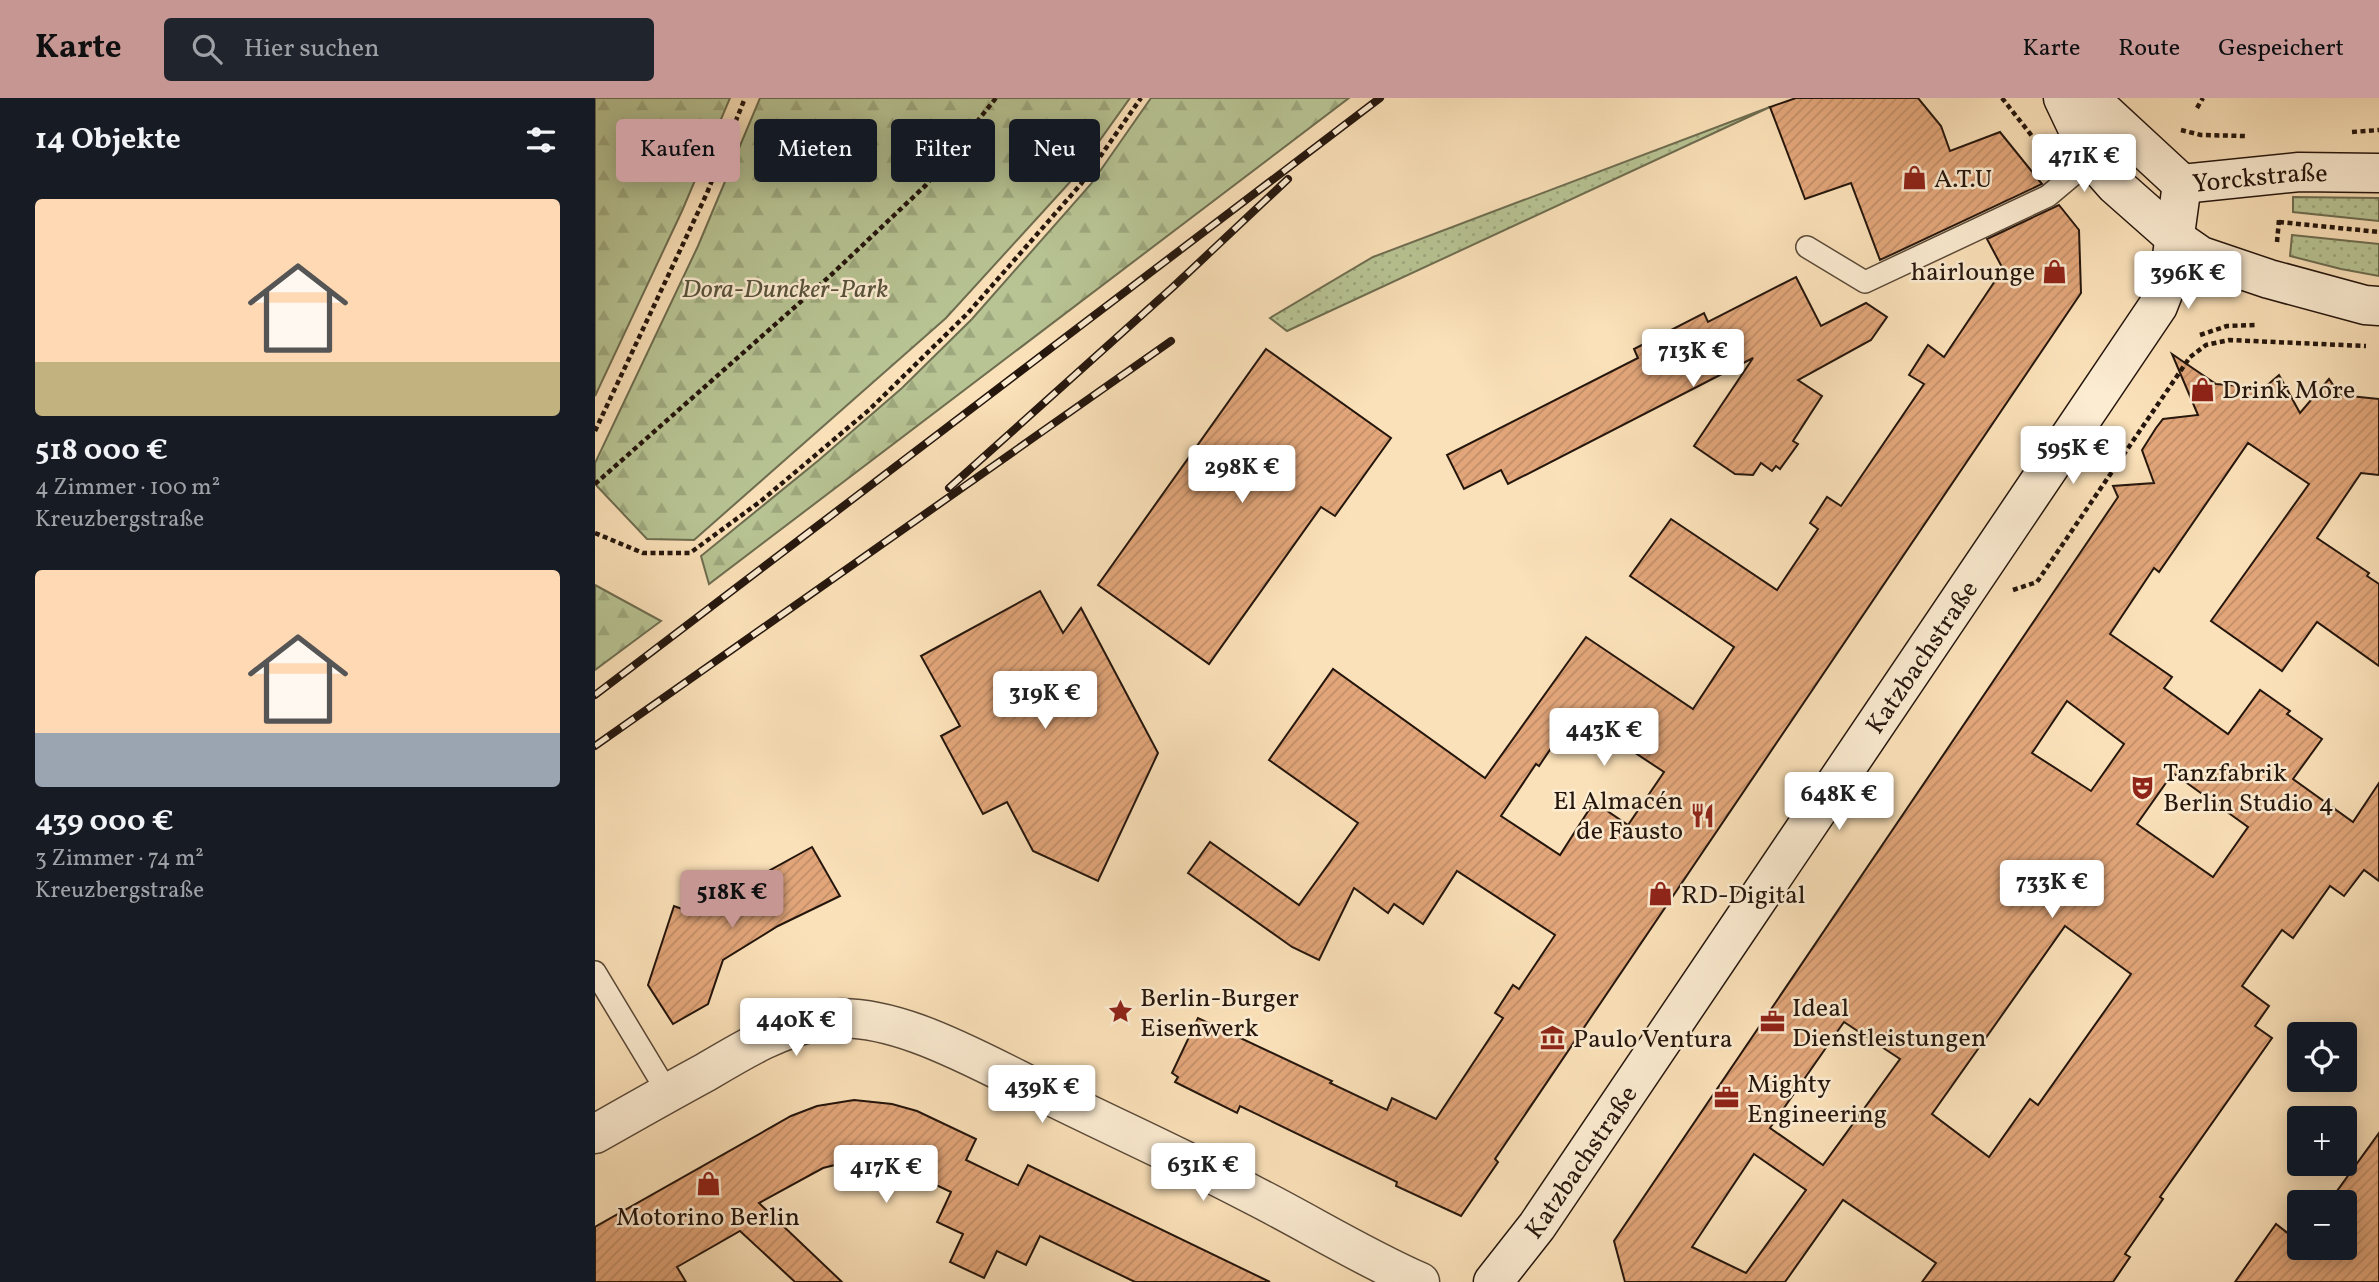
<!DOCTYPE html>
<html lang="de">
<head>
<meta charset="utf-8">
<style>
  :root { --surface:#171b24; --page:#20242c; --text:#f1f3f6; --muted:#9ea1a6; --accent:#c59692 }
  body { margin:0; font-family:Vollkorn,serif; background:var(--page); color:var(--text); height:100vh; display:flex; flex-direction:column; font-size:26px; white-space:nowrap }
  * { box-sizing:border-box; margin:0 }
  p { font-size:23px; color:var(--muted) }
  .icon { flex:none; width:38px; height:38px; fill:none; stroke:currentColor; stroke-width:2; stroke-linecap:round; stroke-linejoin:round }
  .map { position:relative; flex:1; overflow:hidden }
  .panel { display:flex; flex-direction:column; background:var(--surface); width:595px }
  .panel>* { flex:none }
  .hud { position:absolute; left:21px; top:21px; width:665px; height:63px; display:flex; gap:14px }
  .fabs { position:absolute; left:1692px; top:924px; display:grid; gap:14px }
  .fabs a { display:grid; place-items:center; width:70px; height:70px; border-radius:7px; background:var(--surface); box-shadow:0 4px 18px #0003; font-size:35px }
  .price { position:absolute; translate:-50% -60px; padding:0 16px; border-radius:7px; background:#fff; color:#222; font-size:23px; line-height:46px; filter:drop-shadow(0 2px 4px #0008) }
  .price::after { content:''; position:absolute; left:50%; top:42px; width:21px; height:16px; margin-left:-10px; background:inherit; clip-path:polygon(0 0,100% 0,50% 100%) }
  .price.current { background:var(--accent); color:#111 }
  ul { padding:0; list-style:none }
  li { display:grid; align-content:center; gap:14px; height:371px; padding:0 35px }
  li span { display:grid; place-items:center; height:217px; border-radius:7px; color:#555 }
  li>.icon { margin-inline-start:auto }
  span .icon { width:126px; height:126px; fill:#fffc; stroke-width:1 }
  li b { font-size:30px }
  h2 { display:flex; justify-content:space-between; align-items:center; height:84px; padding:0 35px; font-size:30px }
  .chip { padding:0 24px; border-radius:7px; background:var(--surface); box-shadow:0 4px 18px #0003; font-size:24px; line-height:63px }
  .chip.current { background:var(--accent); color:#111 }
  header { display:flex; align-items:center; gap:42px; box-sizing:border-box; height:98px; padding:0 35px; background:var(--accent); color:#111 }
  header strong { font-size:33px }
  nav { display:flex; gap:38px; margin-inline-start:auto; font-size:24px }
  .search { width:490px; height:63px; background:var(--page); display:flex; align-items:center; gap:18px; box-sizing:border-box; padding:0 24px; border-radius:7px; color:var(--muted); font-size:26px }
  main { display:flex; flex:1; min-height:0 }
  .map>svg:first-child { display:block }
</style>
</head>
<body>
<header>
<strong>Karte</strong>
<div class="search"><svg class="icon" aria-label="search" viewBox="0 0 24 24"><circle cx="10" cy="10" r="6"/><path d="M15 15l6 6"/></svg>Hier suchen</div>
<nav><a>Karte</a><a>Route</a><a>Gespeichert</a></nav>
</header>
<main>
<section class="panel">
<h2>14 Objekte<svg class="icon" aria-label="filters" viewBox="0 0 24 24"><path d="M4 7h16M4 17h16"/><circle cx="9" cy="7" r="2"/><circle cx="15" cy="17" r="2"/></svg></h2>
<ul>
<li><span style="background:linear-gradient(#ffd9b3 75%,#c2b280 0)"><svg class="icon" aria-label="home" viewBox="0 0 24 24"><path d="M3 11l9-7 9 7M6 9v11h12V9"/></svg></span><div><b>518 000 €</b><p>4 Zimmer · 100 m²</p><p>Kreuzbergstraße</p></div></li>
<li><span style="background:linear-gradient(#ffd9b3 75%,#9aa5b1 0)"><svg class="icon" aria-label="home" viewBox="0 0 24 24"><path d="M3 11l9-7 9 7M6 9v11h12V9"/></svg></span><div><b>439 000 €</b><p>3 Zimmer · 74 m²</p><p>Kreuzbergstraße</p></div></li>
</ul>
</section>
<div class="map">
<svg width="1784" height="1184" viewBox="0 0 1784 1184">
  <defs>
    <pattern id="grass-dots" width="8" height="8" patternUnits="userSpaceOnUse" patternTransform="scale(1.75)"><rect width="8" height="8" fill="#b8c494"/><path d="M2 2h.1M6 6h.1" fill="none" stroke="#9ea87e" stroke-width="1.8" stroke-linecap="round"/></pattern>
    <pattern id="forest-firs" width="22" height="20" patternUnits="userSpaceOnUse" patternTransform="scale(1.75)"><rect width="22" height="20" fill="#b8c494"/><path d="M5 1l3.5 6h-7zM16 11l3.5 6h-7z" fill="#9ea87e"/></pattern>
    <pattern id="building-hatch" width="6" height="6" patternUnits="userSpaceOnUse" patternTransform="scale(1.75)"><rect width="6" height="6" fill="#e2a67a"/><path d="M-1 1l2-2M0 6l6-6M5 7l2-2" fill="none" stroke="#c28e68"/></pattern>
  </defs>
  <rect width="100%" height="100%" fill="#fbe1b9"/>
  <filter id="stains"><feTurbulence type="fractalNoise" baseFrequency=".00286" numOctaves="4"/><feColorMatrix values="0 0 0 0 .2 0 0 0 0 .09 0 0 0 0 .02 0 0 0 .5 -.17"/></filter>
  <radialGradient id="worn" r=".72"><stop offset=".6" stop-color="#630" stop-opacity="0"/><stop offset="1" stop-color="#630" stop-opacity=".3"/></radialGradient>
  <g fill="url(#grass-dots)" stroke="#6e6d50" stroke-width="2">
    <polygon points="1175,9 692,233 675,220 778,159"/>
    <polygon points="1698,99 1784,100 1784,123 1698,114"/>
    <polygon points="1697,137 1784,146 1784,178 1746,171 1695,158"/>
  </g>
  <g fill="url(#forest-firs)" stroke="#6e6d50" stroke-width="2">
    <polygon points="0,0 135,0 87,113 0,298"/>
    <polygon points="165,0 535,0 475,84 351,220 99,442 52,441 0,386 0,365 103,148"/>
    <polygon points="556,0 754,0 114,486 106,458 224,362 307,290 377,221 496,86"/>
    <polygon points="0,487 66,523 0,572"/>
  </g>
  <g fill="url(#building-hatch)" stroke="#25160d" stroke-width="2" fill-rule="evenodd">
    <polygon points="1201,0 1323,0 1346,28 1355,53 1405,34 1447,86 1285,162 1256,85 1210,101 1175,9"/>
    <path d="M1464,107l20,25 2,63 -586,866 3,3 -37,54 -65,-30 1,-4 -157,-76 -3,7 -62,-31 3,-5 -6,-4 26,-55 134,63 -2,2 57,27 5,-12 44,21 67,-101 -8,-5 18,-28 6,4 36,-54 -98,-64 -34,53 -29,-20 -6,9 -34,-25 -35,72 -27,-13 -104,-74 22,-31 89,63 59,-82 -89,-63 64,-91 152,109 101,-141 107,72 41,-62 -104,-71 41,-57 106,71 41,-61 -8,-6 17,-26 14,9 83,-122 -15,-9 19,-30 16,12 59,-88 -16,-30zM980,615l89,59 -36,53 -34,-23 -34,53 -59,-39 35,-52 3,2z"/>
    <polygon points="1201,179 1226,228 1271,205 1292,219 1276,242 1203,282 1227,298 1198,343 1203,346 1185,371 1181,368 1177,373 1166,365 1158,377 1140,376 1099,348 1158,260 913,386 906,372 869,391 852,357 1043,260 1039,251 1109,215 1113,224"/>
    <polygon points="671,251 796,340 740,418 726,409 614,566 503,487"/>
    <path d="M1577,256l44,30 48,4 15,-13 21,38 29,-34 11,16 39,4v76l-18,-2 -44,65 52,35 -2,3 12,8v82l-62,-44 -35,49 -71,-50 98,-137 -61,-41 -89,129 -5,-4 -44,66 62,43 -8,11 64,46 32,-44 30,21 -3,3 35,25 -29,40 60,43 26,-39v98l-15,-11 -20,26 -14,-10 -37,52 -11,-8 -40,56 27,20 -14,20 17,12 -112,159 3,2 -38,55 5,3 -17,25h-191l14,-19 -93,-63 -58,82h-160l-11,-41 504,-744 -5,-11 41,-3 -12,-33 14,-22 7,-9 35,-4zM1472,603l57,43 -33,47 -59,-38zM1578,675l75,54 -35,50 -76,-53zM1470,828l66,48 -93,131 -8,-6 -41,58 -57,-43zM1249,924l56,37 -77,106 -53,-37zM1159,1056l52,36 -60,83 -54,-26z"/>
    <polygon points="445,493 468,535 486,510 563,655 503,783 438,753 412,704 388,716 346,638 365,628 326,558"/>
    <polygon points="217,749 245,798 183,828 128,862 113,906 78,926 53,887 79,808 98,815"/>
    <polygon points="259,1002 297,1006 322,1013 381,1041 371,1062 423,1087 433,1067 675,1184 540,1184 445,1138 431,1167 402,1153 389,1180 355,1164 368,1136 342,1124 356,1094 301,1068 281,1062 264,1061 228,1070 164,1105 247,1184 200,1184 145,1133 82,1169 91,1184 0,1184 0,1129 196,1018 222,1008"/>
    <polygon points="1784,1035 1784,1184 1640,1184 1681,1126 1704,1144 1704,1150 1750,1150 1750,1104 1734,1104"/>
  </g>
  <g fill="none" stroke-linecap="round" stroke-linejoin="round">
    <defs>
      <g id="lane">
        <polyline points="1212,149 1270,184 1453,98 1497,61"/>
        <polyline points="0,874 73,995"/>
      </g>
      <path id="street" d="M0,1036c37,-21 74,-42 111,-62 37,-22 73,-44 116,-52 71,-13 169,48 233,78 67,33 134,63 200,98 55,28 108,61 165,86"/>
      <g id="secondary">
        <polyline points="1468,0 1497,61 1520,87 1580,140 1606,158 1674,181 1770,207 1784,208"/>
        <path id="s1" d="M1494,0l93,86 117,-12 80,1"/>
        <path id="s2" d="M898,1184l44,-56 621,-920 11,-28 13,-94"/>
      </g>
    </defs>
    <use href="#lane" stroke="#5a4938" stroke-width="24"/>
    <use href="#street" stroke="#5a4938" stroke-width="41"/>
    <use href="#secondary" stroke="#25160d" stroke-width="41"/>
    <g stroke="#25160d" stroke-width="4.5" stroke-dasharray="5 3.5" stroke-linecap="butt">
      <polyline points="1407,0 1448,52"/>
      <polyline points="1602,10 1608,0"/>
      <polyline points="1586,32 1606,37 1650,38"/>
      <polyline points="1757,34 1784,32"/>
      <polyline points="1684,124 1784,134"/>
      <polyline points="1682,144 1684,122"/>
      <polyline points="1605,237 1632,228 1660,227"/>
      <polyline points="0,333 112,95 150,0"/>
      <polyline points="0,386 236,177 331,87 401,0"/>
      <polyline points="0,435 48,455 95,455 166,403 274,312 373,215 486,86 546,0"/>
      <polyline points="1418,492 1442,484 1595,259 1611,247 1634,242 1771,248"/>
    </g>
    <use href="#lane" stroke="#fcecd2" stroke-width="21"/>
    <use href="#street" stroke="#fcecd2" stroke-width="38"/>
    <use href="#secondary" stroke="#fcecd2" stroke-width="38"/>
    <defs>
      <g id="rail">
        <polyline points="354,390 578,189 693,81"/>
        <polyline points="0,597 785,0"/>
        <polyline points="0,648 576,243"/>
      </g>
    </defs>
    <use href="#rail" stroke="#25160d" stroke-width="8"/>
    <use href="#rail" stroke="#fcecd2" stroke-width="5" stroke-dasharray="16" stroke-linecap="butt"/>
  </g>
  <defs>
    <symbol id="shop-bare" viewBox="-9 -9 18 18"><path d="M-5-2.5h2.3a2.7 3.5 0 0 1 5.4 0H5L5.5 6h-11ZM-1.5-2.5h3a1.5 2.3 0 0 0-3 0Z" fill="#8f2418" stroke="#fcecd2" stroke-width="2.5" paint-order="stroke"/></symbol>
    <symbol id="theatre-bare" viewBox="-9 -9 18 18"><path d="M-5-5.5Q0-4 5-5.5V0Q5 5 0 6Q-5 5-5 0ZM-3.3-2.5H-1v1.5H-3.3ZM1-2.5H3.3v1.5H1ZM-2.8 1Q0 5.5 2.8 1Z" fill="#8f2418" stroke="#fcecd2" stroke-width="2.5" paint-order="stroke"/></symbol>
    <symbol id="restaurant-bare" viewBox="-9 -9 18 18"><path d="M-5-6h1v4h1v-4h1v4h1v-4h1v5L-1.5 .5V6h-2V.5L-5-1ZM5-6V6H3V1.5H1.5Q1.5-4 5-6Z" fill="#8f2418" stroke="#fcecd2" stroke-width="2.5" paint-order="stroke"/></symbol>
    <symbol id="sight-bare" viewBox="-9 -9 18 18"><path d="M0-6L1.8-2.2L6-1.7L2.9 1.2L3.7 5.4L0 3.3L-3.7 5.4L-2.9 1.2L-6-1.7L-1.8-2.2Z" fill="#8f2418" stroke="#fcecd2" stroke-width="2.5" paint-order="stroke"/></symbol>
    <symbol id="office-bare" viewBox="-9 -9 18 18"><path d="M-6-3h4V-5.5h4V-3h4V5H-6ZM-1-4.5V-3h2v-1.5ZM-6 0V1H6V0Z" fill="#8f2418" stroke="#fcecd2" stroke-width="2.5" paint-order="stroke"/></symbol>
    <symbol id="museum-bare" viewBox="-9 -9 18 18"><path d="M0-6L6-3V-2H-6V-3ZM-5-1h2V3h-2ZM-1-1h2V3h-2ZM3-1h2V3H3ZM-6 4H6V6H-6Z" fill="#8f2418" stroke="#fcecd2" stroke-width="2.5" paint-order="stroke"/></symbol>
  </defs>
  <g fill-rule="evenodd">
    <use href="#shop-bare" x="1302" y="62" width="35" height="35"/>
    <use href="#shop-bare" x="1442" y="156" width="35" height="35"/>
    <use href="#shop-bare" x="1590" y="274" width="35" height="35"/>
    <use href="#theatre-bare" x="1530" y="672" width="35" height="35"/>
    <use href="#restaurant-bare" x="1090" y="700" width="35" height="35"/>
    <use href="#shop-bare" x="1048" y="778" width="35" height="35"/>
    <use href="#sight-bare" x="508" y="896" width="35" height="35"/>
    <use href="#office-bare" x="1160" y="906" width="35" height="35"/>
    <use href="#museum-bare" x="940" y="922" width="35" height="35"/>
    <use href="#office-bare" x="1114" y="982" width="35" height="35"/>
    <use href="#shop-bare" x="96" y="1068" width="35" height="35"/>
  </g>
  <g text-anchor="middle" stroke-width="5" stroke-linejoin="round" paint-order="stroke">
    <g font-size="26" fill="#25160d" stroke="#fcecd2">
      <text dy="9" stroke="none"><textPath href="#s1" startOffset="205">Yorckstraße</textPath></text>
      <text dy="9" stroke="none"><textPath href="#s2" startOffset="758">Katzbachstraße</textPath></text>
      <text dy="9" stroke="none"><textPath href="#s2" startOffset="149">Katzbachstraße</textPath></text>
    </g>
    <g font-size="26" fill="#25160d" stroke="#fcecd2" text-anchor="start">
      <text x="1339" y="89">A.T.U</text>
      <text x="1440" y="182" text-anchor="end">hairlounge</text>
      <text x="1627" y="300">Drink More</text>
      <text x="1568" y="683">Tanzfabrik<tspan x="1568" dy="30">Berlin Studio 4</tspan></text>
      <text x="1088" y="711" text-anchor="end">El Almacén<tspan x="1088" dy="30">de Fausto</tspan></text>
      <text x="1086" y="805">RD-Digital</text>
      <text x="545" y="908">Berlin-Burger<tspan x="545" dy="30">Eisenwerk</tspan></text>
      <text x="1197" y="918">Ideal<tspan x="1197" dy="30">Dienstleistungen</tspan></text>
      <text x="978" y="949">Paulo Ventura</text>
      <text x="1152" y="994">Mighty<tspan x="1152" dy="30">Engineering</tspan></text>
      <text x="113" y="1127" text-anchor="middle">Motorino Berlin</text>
    </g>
    <g font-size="26" font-style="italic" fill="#58533c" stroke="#fcecd2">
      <text x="190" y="199">Dora-Duncker-Park</text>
    </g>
  </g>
  <rect width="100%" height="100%" filter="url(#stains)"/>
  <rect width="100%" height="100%" fill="url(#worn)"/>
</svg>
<div class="fabs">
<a><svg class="icon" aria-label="locate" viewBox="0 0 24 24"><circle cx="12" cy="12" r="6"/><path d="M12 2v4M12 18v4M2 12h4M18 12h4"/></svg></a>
<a>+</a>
<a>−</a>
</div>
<b class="price" style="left:1489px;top:96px">471K €</b>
<b class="price" style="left:1593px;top:213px">396K €</b>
<b class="price" style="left:1098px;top:291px">713K €</b>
<b class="price" style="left:1478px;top:388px">595K €</b>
<b class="price" style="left:647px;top:407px">298K €</b>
<b class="price" style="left:450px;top:633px">319K €</b>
<b class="price" style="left:1009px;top:670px">443K €</b>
<b class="price" style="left:1244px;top:734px">648K €</b>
<b class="price" style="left:1457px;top:822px">733K €</b>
<b class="price current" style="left:137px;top:832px">518K €</b>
<b class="price" style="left:201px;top:960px">440K €</b>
<b class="price" style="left:447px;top:1027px">439K €</b>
<b class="price" style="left:608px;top:1105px">631K €</b>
<b class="price" style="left:291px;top:1107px">417K €</b>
<div class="hud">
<a class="chip current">Kaufen</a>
<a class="chip">Mieten</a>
<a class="chip">Filter</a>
<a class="chip">Neu</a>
</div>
</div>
</main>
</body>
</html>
